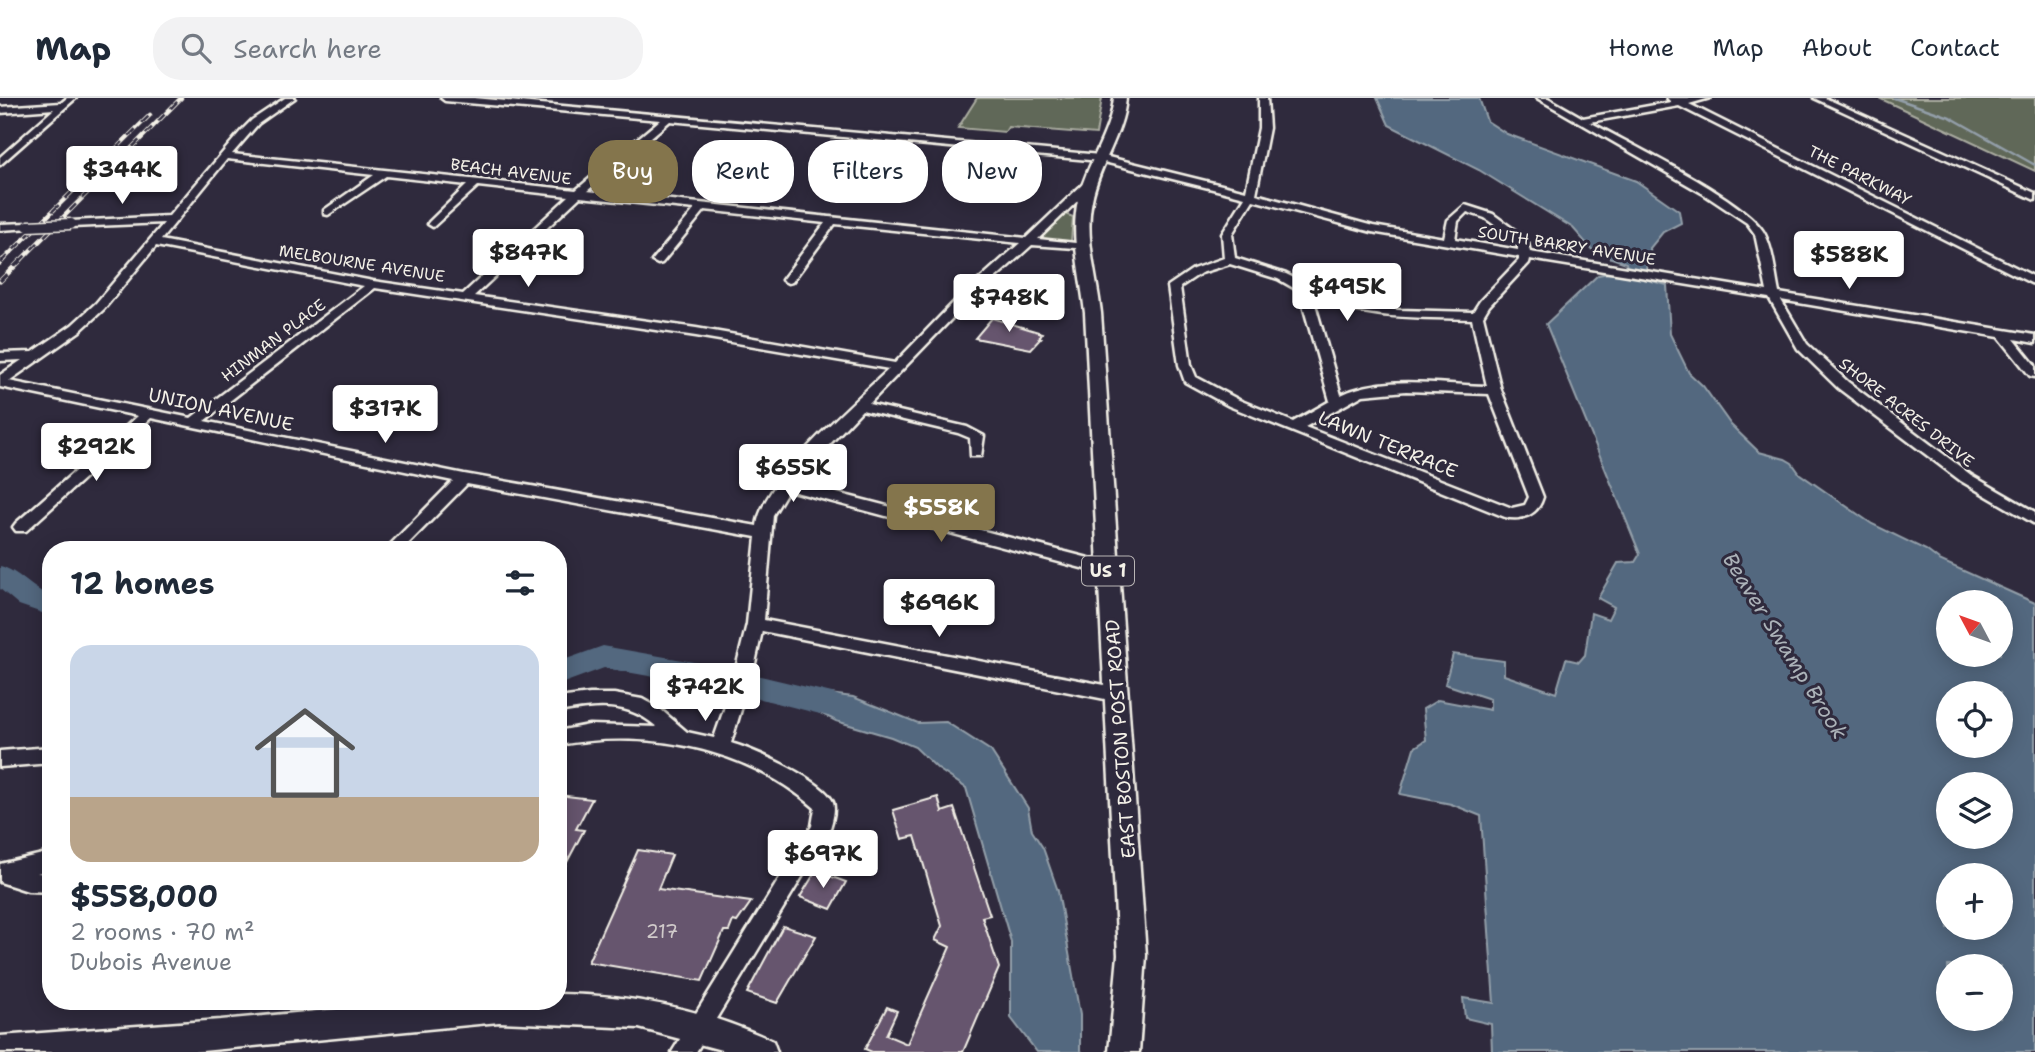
<!DOCTYPE html>
<html lang="en">
<head>
<meta charset="utf-8">
<style>
  :root { --surface:#fff; --page:#f2f2f3; --text:#1f2937; --muted:#747a83; --line:#e0e1e3; --accent:#84754c }
  body { margin:0; font-family:"Shantell Sans",sans-serif; background:var(--page); color:var(--text); height:100vh; display:flex; flex-direction:column; font-size:26px; white-space:nowrap }
  * { box-sizing:border-box; margin:0 }
  p { font-size:23px; color:var(--muted) }
  .icon { flex:none; width:38px; height:38px; fill:none; stroke:currentColor; stroke-width:2; stroke-linecap:round; stroke-linejoin:round }
  .map { position:relative; flex:1; overflow:hidden }
  .side { position:absolute; left:42px; top:443px; width:525px; height:469px; display:flex; flex-direction:column; background:var(--surface); border-radius:28px; box-shadow:0 4px 18px #0003 }
  .side>* { flex:none }
  .banner { position:absolute; left:588px; top:42px; width:665px; height:63px; display:flex; gap:14px }
  .needle { width:46px; rotate:311deg }
  .controls { position:absolute; left:1936px; top:492px; display:grid; gap:14px }
  .controls a { display:grid; place-items:center; width:77px; height:77px; border-radius:50%; background:var(--surface); box-shadow:0 4px 18px #0003; font-size:35px }
  .price { position:absolute; translate:-50% -60px; padding:0 16px; border-radius:7px; background:#fff; color:#222; font-size:23px; line-height:46px; filter:drop-shadow(0 2px 4px #0008) }
  .price::after { content:''; position:absolute; left:50%; top:42px; width:21px; height:16px; margin-left:-10px; background:inherit; clip-path:polygon(0 0,100% 0,50% 100%) }
  .price.active { background:var(--accent); color:#fff }
  ul { padding:0; list-style:none }
  li { display:grid; align-content:center; gap:14px; height:371px; padding:0 28px }
  li span { display:grid; place-items:center; height:217px; border-radius:21px; color:#555 }
  li>.icon { margin-inline-start:auto }
  span .icon { width:126px; height:126px; fill:#fffc; stroke-width:1 }
  li b { font-size:30px }
  h2 { display:flex; justify-content:space-between; align-items:center; height:84px; padding:0 28px; font-size:30px }
  .tag { padding:0 24px; border-radius:28px; background:var(--surface); box-shadow:0 4px 18px #0003; font-size:24px; line-height:63px }
  .tag.active { background:var(--accent); color:#fff }
  header { display:flex; align-items:center; gap:42px; box-sizing:border-box; height:98px; padding:0 35px; background:var(--surface); border-bottom:2px solid var(--line) }
  header strong { font-size:33px }
  nav { display:flex; gap:38px; margin-inline-start:auto; font-size:24px }
  .search { width:490px; height:63px; background:var(--page); display:flex; align-items:center; gap:18px; box-sizing:border-box; padding:0 24px; border-radius:28px; color:var(--muted); font-size:26px }
  .map>svg:first-child { display:block }
</style>
</head>
<body>
<header>
<strong>Map</strong>
<div class="search"><svg class="icon" aria-label="search" viewBox="0 0 24 24"><circle cx="10" cy="10" r="6"/><path d="M15 15l6 6"/></svg>Search here</div>
<nav><a>Home</a><a>Map</a><a>About</a><a>Contact</a></nav>
</header>
<div class="map">
<svg width="2035" height="954" viewBox="0 0 2035 954">
  <rect width="100%" height="100%" fill="#2f2a3d"/>
  <filter id="ink" filterUnits="userSpaceOnUse"><feTurbulence type="fractalNoise" baseFrequency=".0143" numOctaves="2"/><feDisplacementMap in="SourceGraphic" scale="14" xChannelSelector="R" yChannelSelector="G"/><feConvolveMatrix kernelMatrix="1 2 1 2 8 2 1 2 1" color-interpolation-filters="sRGB"/></filter>
  <g filter="url(#ink)">
    <g fill="#606759" stroke="#aaaca0" stroke-width="2">
      <polygon points="977,0 1102,0 1096,36 1008,29 1005,34 958,30"/>
      <polygon points="1879,0 2035,0 2035,73"/>
      <polygon points="1065,116 1073,119 1071,144 1040,140"/>
    </g>
    <g fill="#53687f" stroke="#939fa9" stroke-width="2" fill-rule="evenodd">
      <path d="M1377,0h102l8,23 20,13 129,47 43,30 2,12 -18,9 -13,16c2,12 -6,19 -6,31l23,6 3,49 19,39 14,13 28,39 28,27 26,7 7,4 8,11 72,50 54,26 13,10 96,43v449h-543l-1,-28 -26,-6 -2,-20 31,5 -13,-187 -30,-12 -51,-10 14,-46 12,-8 -3,-31 15,-9 52,10v-11l-45,-15 8,-30 51,7v14l52,18 10,-34 13,3 6,-7 6,-42 17,6 6,-12 -16,-9 20,-35 17,-1 5,-8 -94,-230 52,-49 11,-2 19,3 -2,-13 -32,-11 -21,-24 -94,-58 -90,-45zM1948,504h52v52h-52zM1948,595h52v53h-52zM1948,686h52v52h-52zM1948,777h52v53h-52zM1948,868h52v52h-52z"/>
      <polygon points="798,592 853,599 918,625 946,624 991,653 1028,710 1032,733 1043,750 1058,793 1080,917 1080,952 1082,954 1037,954 1011,920 1011,844 966,690 938,671 915,649 891,639 836,623 799,604"/>
    </g>
    <g fill="none" stroke-linecap="round" stroke-linejoin="round">
      <polyline stroke="#939fa9" stroke-width="2.5" points="1894,0 1950,19 2035,67"/>
      <g fill="#53687f" fill-rule="evenodd">
        <path d="M0,468c19,5 31,23 51,30v20l-32,-11 -19,-16z"/>
        <polygon points="603,548 722,569 832,595 842,599 847,607 842,615 832,619 722,591 604,570 558,587 558,564"/>
      </g>
    </g>
    <g fill="#66546e" stroke="#f4f1e8" stroke-width="2">
      <polygon points="992,220 1042,235 1039,240 1041,240 1031,251 975,240"/>
      <polygon points="558,697 592,701 576,731 584,732 558,781"/>
      <polygon points="938,699 942,714 954,710 990,817 982,819 999,870 963,954 872,954 865,951 887,909 897,913 886,937 907,946 950,849 935,842 942,828 915,738 902,741 893,712"/>
      <polygon points="638,752 672,757 658,791 751,804 737,824 733,823 729,833 724,833 702,883 588,864"/>
      <polygon points="816,773 846,784 831,811 800,799"/>
      <polygon points="783,828 816,838 777,905 747,895"/>
    </g>
    <g fill="none" stroke-linecap="round" stroke-linejoin="round">
      <defs>
        <g id="minor">
          <polygon points="67,0 76,0 0,67 0,59 54,11 0,15 0,9 61,5"/>
          <path d="M285,0h10l-37,26 -26,30 344,36 84,-70 -215,-19 -4,-3h33l626,57 146,36 13,-63v-30h8l2,30 -13,66 117,32 71,12 4,-18 17,-15 28,9 34,25 3,13 237,39 -12,-57 -8,-11 -45,-30 -165,-95h11l35,20 88,-16 -4,-4h43l-21,6 346,173v7l-4,-1 -352,-177 -89,16c39,22 152,76 173,109 10,16 12,43 16,62l256,42v8l-21,-4 21,26v12l-5,-1 -31,-39 -218,-37 26,44 41,38 123,93 64,37v12l-74,-43 -123,-93 -40,-39 -29,-51 -239,-39 -1,4 -40,43 -6,10 18,74 42,107c-5,18 -21,24 -38,20l-276,-111 -44,-24 -6,-17 -11,-79 25,-17 31,-11 -2,-24 23,-37 -145,-36 -430,-40 -83,70 439,47 59,-56h8v4l-55,53 47,5 4,1v4l-57,-4 -69,62 -94,97 98,23 17,9 -3,20h-10l-1,-18 -12,-5 -96,-23 -68,72 314,81 6,2 2,4 -2,4 -6,2 -320,-85 -15,25 -9,105 351,67 6,2 3,5 -3,5 -6,2 -353,-70 -8,37 -3,5h-12l-3,-5 11,-44 9,-87 -289,-53 -65,66h-17l68,-69 -302,-63 -125,113h-10l-3,-4 3,-4 122,-107 -138,-29v-12l22,-15 -22,1v-8l33,-1 39,-27 24,-22 68,-80 -93,4 -5,-3 5,-3 98,-5 72,-85 11,-11zM227,61l147,16 -50,35v4l4,1 58,-39 81,9 -38,37 -1,2 5,3 45,-41 91,10 -106,98 -90,-13 -212,-41zM580,99l115,12 -43,52 6,3 4,-1 43,-53 120,13 -43,57 6,3 4,-1 43,-58 185,19 -65,58 -60,62 -199,-35 -222,-32zM1253,102l119,32 147,25v3l-39,41 -7,11 -75,-2 -45,-6 -32,-12 -35,-18 -51,-16 -3,-24zM1467,114l18,6 33,24v8l-63,-11 3,-18zM156,148l208,40 -173,132 -182,-37 71,-50 24,-22zM1230,166l48,15 21,12 31,110 -37,21 -54,-22 -43,-23 -5,-12 -11,-78 21,-14zM375,190l321,48 193,33c-34,33 -127,111 -132,157l-293,-52 -260,-53zM1313,199c51,23 104,20 159,22l15,67c-46,-1 -103,-12 -146,9zM1406,293l83,3 40,103 -4,8 -13,3 -207,-81 58,-32z"/>
          <polygon points="1814,0 1825,0 2035,95 2035,102"/>
          <polygon points="28,125 33,128 32,130 0,132 0,126"/>
          <path d="M590,596h24l28,5 18,10 27,23 27,6 14,-40 6,-2 6,2 3,5 -12,40c23,7 93,37 102,59 3,8 -2,24 -5,32l-132,218h-24l140,-226 3,-18c-70,-61 -167,-79 -257,-63v-14l31,-6 68,2c-30,-26 -61,-22 -99,-15v-14z"/>
          <polygon points="51,649 51,665 0,669 0,653"/>
          <polygon points="51,754 51,772 37,775 51,776 51,794 28,793 0,784 0,766"/>
        </g>
        <g id="major">
          <path d="M1114,0h12c-3,37 -27,66 -34,102 -8,37 5,76 9,113l45,642 -7,97h-30l9,-97 -33,-642c-4,-37 -15,-76 -7,-113 8,-36 32,-65 36,-102z"/>
          <path d="M558,896c78,1 144,15 215,47l4,11h-48l-90,-24 -140,-6 -307,30h-192v-16l221,-16 200,-19h137z"/>
        </g>
      </defs>
      <use href="#minor" stroke="#f4f1e8" stroke-width="5"/>
      <use href="#major" stroke="#f4f1e8" stroke-width="5"/>
      <use href="#minor" fill="#2f2a3d" fill-rule="evenodd"/>
      <use href="#major" fill="#2f2a3d" fill-rule="evenodd"/>
      <defs>
        <g id="rail-far1">
          <polyline points="1,164 150,17"/>
          <polyline points="19,164 181,0"/>
        </g>
        <g id="rail">
          <polyline points="0,165 3,162"/>
          <polyline points="0,183 21,162"/>
        </g>
      </defs>
      <use href="#rail-far1" stroke="#f4f1e8" stroke-width="4.5"/>
      <use href="#rail" stroke="#f4f1e8" stroke-width="5"/>
      <use href="#rail-far1" stroke="#2f2a3d" stroke-width="2.5" stroke-dasharray="9" stroke-linecap="butt"/>
      <use href="#rail" stroke="#2f2a3d" stroke-width="3.5" stroke-dasharray="10" stroke-linecap="butt"/>
      <defs>
        <polyline id="minor-bridge" points="28,128 71,126"/>
      </defs>
      <use href="#minor-bridge" stroke="#f4f1e8" stroke-width="13" stroke-linecap="butt"/>
      <use href="#minor-bridge" stroke="#2f2a3d" stroke-width="10"/>
    </g>
  </g>
  <g text-anchor="middle" stroke-width="6" stroke-linejoin="round" paint-order="stroke">
    <g font-size="16" fill="#f4f1e8" stroke="#2f2a3d">
      <text transform="translate(511 73) rotate(7)" y="6">BEACH AVENUE</text>
      <text transform="translate(1860 77) rotate(27)" y="6">THE PARKWAY</text>
      <text transform="translate(1567 147) rotate(9)" y="6">SOUTH BARRY AVENUE</text>
      <text transform="translate(362 165) rotate(9)" y="6">MELBOURNE AVENUE</text>
      <text transform="translate(273 242) rotate(-37)" y="6">HINMAN PLACE</text>
      <text transform="translate(1907 314) rotate(38)" y="6">SHORE ACRES DRIVE</text>
    </g>
    <rect fill="#2f2a3d" stroke="#b9b5b5" stroke-width="2" x="1082" y="458.5" width="52" height="29" rx="5"/>
    <g font-size="18" font-weight="bold" fill="#f4f1e8">
      <text x="1108" y="479">US 1</text>
    </g>
    <g font-size="19" fill="#f4f1e8" stroke="#2f2a3d">
      <text transform="translate(221 311) rotate(12)" y="7">UNION AVENUE</text>
      <text transform="translate(1388 346) rotate(22)" y="7">LAWN TERRACE</text>
      <text transform="translate(1120 641) rotate(-94)" y="7">EAST BOSTON POST ROAD</text>
    </g>
    <g font-size="19" fill="#d0caca">
      <text x="662" y="840">217</text>
    </g>
    <g font-size="21" font-style="italic" fill="#acb3b9" stroke="#2f2a3d">
      <text transform="translate(1785 548) rotate(58)" y="7">Beaver Swamp Brook</text>
    </g>
  </g>
</svg>
<div class="controls">
<a><svg class="needle" viewBox="-14 -14 28 28"><path d="M0-13l5 13h-10z" fill="#e53935"/><path d="M0 13l5-13h-10z" fill="#747a83"/></svg></a>
<a><svg class="icon" aria-label="locate" viewBox="0 0 24 24"><circle cx="12" cy="12" r="6"/><path d="M12 2v4M12 18v4M2 12h4M18 12h4"/></svg></a>
<a><svg class="icon" aria-label="layers" viewBox="0 0 24 24"><path d="M12 4l9 5-9 5-9-5zM3 14l9 5 9-5"/></svg></a>
<a>+</a>
<a>−</a>
</div>
<b class="price" style="left:122px;top:108px">$344K</b>
<b class="price" style="left:528px;top:191px">$847K</b>
<b class="price" style="left:1849px;top:193px">$588K</b>
<b class="price" style="left:1347px;top:225px">$495K</b>
<b class="price" style="left:1009px;top:236px">$748K</b>
<b class="price" style="left:385px;top:347px">$317K</b>
<b class="price" style="left:96px;top:385px">$292K</b>
<b class="price" style="left:793px;top:406px">$655K</b>
<b class="price active" style="left:941px;top:446px">$558K</b>
<b class="price" style="left:939px;top:541px">$696K</b>
<b class="price" style="left:705px;top:625px">$742K</b>
<b class="price" style="left:823px;top:792px">$697K</b>
<div class="banner">
<a class="tag active">Buy</a>
<a class="tag">Rent</a>
<a class="tag">Filters</a>
<a class="tag">New</a>
</div>
<section class="side">
<h2>12 homes<svg class="icon" aria-label="filters" viewBox="0 0 24 24"><path d="M4 7h16M4 17h16"/><circle cx="9" cy="7" r="2"/><circle cx="15" cy="17" r="2"/></svg></h2>
<ul>
<li><span style="background:linear-gradient(#c9d6e8 70%,#b9a48a 0)"><svg class="icon" aria-label="home" viewBox="0 0 24 24"><path d="M3 11l9-7 9 7M6 9v11h12V9"/></svg></span><div><b>$558,000</b><p>2 rooms · 70 m²</p><p>Dubois Avenue</p></div></li>
</ul>
</section>
</div>
</body>
</html>
